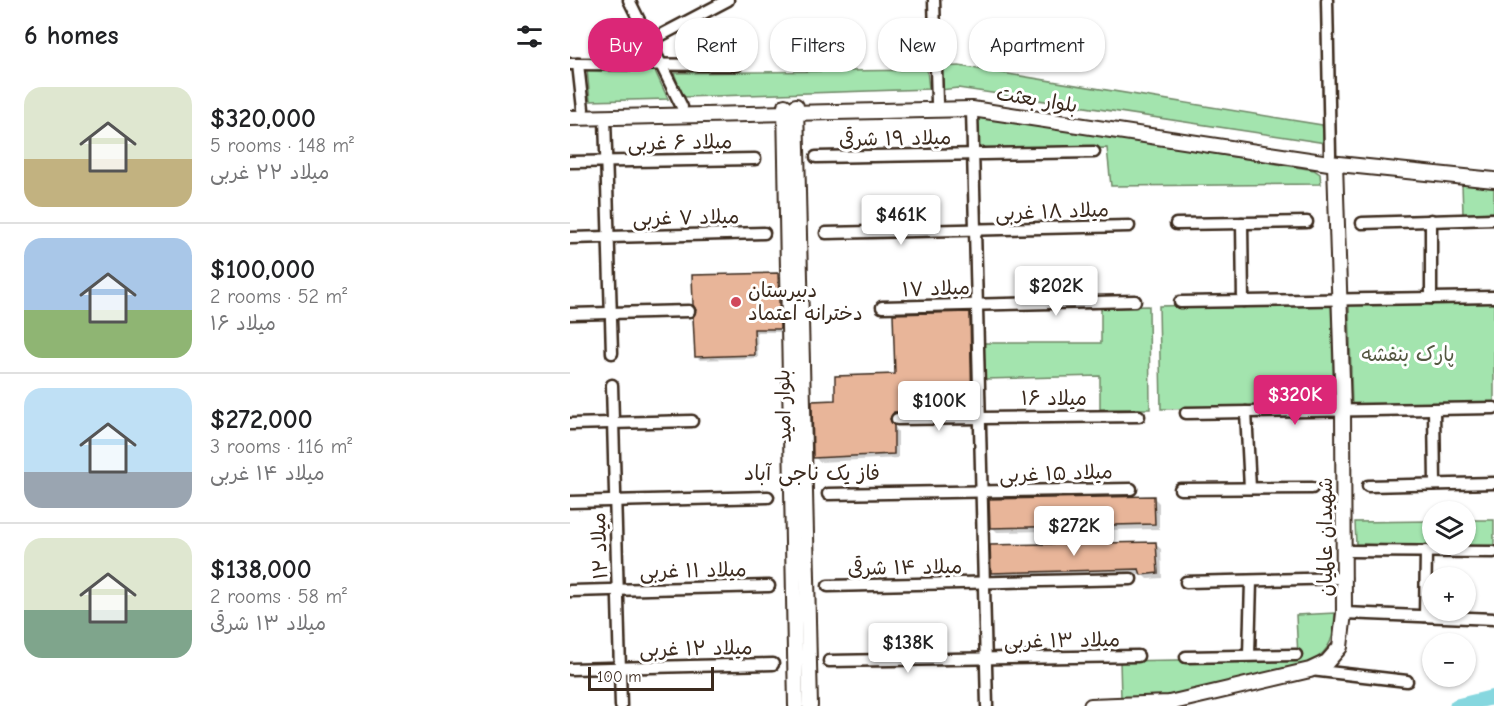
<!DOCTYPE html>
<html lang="en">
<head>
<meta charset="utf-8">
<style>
  :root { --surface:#fff; --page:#f6f6f6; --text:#202124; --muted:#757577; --line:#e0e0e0; --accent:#db2777 }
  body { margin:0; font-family:"Comic Neue","Playpen Sans Arabic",sans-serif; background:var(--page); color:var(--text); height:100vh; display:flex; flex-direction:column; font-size:22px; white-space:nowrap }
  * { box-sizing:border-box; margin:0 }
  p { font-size:20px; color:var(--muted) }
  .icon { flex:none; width:33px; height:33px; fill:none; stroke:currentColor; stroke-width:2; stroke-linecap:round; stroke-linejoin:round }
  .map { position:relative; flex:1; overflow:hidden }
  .drawer { display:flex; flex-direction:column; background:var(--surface); width:570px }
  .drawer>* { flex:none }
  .guide { position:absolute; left:18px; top:18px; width:570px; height:54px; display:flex; gap:12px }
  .tools { position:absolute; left:852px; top:501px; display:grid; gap:12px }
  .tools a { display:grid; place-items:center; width:54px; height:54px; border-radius:50%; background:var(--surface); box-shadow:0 2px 4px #0004; font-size:30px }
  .scale { position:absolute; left:18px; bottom:15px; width:126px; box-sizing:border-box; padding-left:6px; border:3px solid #3b2a1e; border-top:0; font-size:16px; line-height:21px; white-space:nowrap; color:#3b2a1e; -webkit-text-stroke:4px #fff; paint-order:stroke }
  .price { position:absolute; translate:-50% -51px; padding:0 14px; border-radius:6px; background:#fff; color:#222; font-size:20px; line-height:39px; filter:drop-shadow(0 2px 3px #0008) }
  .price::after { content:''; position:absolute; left:50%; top:36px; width:18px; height:14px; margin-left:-9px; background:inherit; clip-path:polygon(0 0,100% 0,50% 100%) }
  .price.selected { background:var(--accent); color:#fff }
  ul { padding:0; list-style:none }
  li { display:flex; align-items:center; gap:18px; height:150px; padding:0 24px }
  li+li { border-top:2px solid var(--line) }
  li span { display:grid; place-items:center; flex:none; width:168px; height:120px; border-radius:18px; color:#555 }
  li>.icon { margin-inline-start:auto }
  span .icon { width:72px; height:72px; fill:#fffc; stroke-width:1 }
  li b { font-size:26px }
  h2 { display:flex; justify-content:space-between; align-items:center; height:72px; padding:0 24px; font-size:26px }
  .chip { padding:0 21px; border-radius:24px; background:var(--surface); box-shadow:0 2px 4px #0004; font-size:21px; line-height:54px }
  .chip.selected { background:var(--accent); color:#fff }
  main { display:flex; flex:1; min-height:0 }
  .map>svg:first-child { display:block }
</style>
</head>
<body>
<main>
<section class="drawer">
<h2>6 homes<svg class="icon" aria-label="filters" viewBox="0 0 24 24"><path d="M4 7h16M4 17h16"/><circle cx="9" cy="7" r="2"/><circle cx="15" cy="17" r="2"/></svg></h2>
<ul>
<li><span style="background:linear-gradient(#dfe7d0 60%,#c2b280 0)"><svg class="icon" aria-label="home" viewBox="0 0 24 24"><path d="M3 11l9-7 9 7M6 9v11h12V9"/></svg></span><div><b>$320,000</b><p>5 rooms · 148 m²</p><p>میلاد ۲۲ غربی</p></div></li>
<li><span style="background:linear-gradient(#a9c7e8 60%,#8fb573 0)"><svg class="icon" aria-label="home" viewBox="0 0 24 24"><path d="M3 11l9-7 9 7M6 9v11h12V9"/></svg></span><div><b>$100,000</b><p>2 rooms · 52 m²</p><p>میلاد ۱۶</p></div></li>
<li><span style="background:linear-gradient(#bfe0f5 70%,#9aa5b1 0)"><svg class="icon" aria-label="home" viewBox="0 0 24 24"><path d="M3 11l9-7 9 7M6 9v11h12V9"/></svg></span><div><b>$272,000</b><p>3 rooms · 116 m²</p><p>میلاد ۱۴ غربی</p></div></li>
<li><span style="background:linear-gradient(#dfe7d0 60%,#7fa58c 0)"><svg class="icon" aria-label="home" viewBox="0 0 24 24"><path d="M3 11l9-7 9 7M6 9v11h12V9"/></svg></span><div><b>$138,000</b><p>2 rooms · 58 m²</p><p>میلاد ۱۳ شرقی</p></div></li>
</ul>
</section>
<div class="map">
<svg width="924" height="706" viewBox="0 0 924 706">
  <rect width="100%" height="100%" fill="#fff"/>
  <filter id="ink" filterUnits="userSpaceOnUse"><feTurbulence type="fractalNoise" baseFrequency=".0167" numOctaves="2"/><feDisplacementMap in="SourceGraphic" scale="12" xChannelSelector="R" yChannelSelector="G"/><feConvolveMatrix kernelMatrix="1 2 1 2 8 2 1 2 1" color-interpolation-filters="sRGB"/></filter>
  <g filter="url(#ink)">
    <g fill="#a3e4ae" stroke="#6f8766" stroke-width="1.5">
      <polygon points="389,66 752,125 756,143 388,88 370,90 369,67"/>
      <polygon points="17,69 85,71 98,99 20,101"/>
      <polygon points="357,70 359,89 113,97 104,73"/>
      <polygon points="408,115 744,170 750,174 751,184 541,186 537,148 409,149"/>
      <polygon points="892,184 924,186 924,212 893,214"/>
      <polygon points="761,302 764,406 591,409 589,306"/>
      <polygon points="924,302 924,403 782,406 779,303"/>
      <polygon points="579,306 580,409 530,409 530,376 415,379 414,343 531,343 531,307"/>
      <polygon points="896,520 924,520 924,548 786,544 785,522 862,521 862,544 896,544"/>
      <path d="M765,613c-1,22 -3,37 -24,49l-141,35 -49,1 -1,-37 178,-3 -2,-43z"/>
    </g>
    <g fill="#0003">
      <polygon points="207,274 211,278 213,332 187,332 188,358 130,360 126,356"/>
      <polygon points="399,314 404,318 406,414 328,416 323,424 328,432 328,458 249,462 245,457 267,401 326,376"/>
      <polygon points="584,498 589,503 589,529 427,532 422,527"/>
      <polygon points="585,544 591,549 592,578 577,579 572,574 428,577 423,572"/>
    </g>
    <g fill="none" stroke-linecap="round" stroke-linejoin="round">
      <polyline stroke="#86d7df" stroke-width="15" points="887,706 924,697"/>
    </g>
    <g fill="#e8b599" stroke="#3b2a1e" stroke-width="1.5">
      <polygon points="208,273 210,329 184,329 185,355 125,357 123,317 126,310 123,305 122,275"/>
      <polygon points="400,312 402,411 324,412 320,419 324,426 324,454 243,458 242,401 265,400 265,376 325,374 323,314"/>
      <polygon points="584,496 585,524 420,528 419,499"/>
      <polygon points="586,542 588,573 571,575 569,569 421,573 420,545"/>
    </g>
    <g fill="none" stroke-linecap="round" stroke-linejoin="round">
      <defs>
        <g id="street">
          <polyline points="59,0 112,107"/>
          <polyline points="364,0 367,102"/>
          <polyline points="757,0 760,155"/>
          <polyline points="80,41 158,0"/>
          <polyline points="0,64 167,65"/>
          <polyline points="8,64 13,109"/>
          <polyline points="402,109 417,706"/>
          <polyline points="35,117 42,353"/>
          <polyline points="246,157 524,152"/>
          <polyline points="0,162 185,159"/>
          <polyline points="672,223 673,301"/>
          <polyline points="792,223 924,219"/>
          <polyline points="606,224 737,222"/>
          <polyline points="256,233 559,226"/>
          <polyline points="0,238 194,233"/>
          <polyline points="861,298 861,220"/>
          <polyline points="610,302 924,297"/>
          <polyline points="312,307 565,301"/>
          <polyline points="0,314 119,311"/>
          <polyline points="42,385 51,706"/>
          <polyline points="864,410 865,484"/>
          <polyline points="676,412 680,488"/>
          <polyline points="616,413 924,408"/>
          <polyline points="327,419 569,416"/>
          <polyline points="0,424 122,421"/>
          <polyline points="798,486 924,483"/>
          <polyline points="610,489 742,488"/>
          <polyline points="258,494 561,489"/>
          <polyline points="0,502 198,497"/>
          <polyline points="775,551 924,552"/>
          <polyline points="616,582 775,578"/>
          <polyline points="258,586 561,579"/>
          <polyline points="0,591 199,586"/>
          <polyline points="774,613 924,619"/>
          <polyline points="855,616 856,551"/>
          <polyline points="679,655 681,581"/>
          <polyline points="616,657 726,655"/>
          <polyline points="259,661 568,656"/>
          <polyline points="0,669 203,664"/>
          <polyline points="741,670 837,681"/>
        </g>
        <g id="secondary">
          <polyline points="215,106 226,706"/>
          <polyline points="226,106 240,706"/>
          <polyline points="0,118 402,109 759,163 924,180"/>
          <polyline points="521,706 599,703 740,670 757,662 770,647 774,613 773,410 765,164"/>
        </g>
      </defs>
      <use href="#street" stroke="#3b2a1e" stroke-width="15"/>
      <use href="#secondary" stroke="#3b2a1e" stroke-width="18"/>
      <use href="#street" stroke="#fff" stroke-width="10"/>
      <use href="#secondary" stroke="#fff" stroke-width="14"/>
    </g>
  </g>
  <circle fill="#d1495b" stroke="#fff" stroke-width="2" cx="166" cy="302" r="6"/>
  <g text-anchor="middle" stroke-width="6" stroke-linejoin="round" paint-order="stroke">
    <g font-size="20" fill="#3b2a1e" stroke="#fff">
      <text transform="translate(467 99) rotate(9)" y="7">بلوار بعثت</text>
      <text transform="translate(325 138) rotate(-1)" y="7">میلاد ۱۹ شرقی</text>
      <text transform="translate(110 142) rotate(-1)" y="7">میلاد ۶ غربی</text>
      <text transform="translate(482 211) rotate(-2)" y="7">میلاد ۱۸ غربی</text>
      <text transform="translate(116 217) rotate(-1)" y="7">میلاد ۷ غربی</text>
      <text transform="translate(366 288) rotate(-2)" y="7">میلاد ۱۷</text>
      <text x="484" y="405">میلاد ۱۶</text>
      <text transform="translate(213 406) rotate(-91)" y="7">بلوار امید</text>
      <text transform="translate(486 473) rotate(-2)" y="7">میلاد ۱۵ غربی</text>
      <text transform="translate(755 537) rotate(-90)" y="7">شهیدان عالمیان</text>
      <text transform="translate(29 546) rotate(-92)" y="7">میلاد ۱۲</text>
      <text transform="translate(335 567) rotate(-1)" y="7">میلاد ۱۴ شرقی</text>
      <text transform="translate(123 570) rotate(-1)" y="7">میلاد ۱۱ غربی</text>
      <text transform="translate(492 640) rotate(-1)" y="7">میلاد ۱۳ غربی</text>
      <text transform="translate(126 648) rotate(-1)" y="7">میلاد ۱۲ غربی</text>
    </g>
    <g font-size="20" fill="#3b2a1e" stroke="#fff" text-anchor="start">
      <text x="178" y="297">دبیرستان<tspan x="178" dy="23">دخترانه اعتماد</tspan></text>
    </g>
    <g font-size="20" fill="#555842" stroke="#fff">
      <text x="838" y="361">پارک بنفشه</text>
    </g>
    <g font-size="21" fill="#3b2a1e" stroke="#fff">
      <text x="242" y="480">فاز یک ناجی آباد</text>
    </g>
  </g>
</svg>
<div class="tools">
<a><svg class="icon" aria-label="layers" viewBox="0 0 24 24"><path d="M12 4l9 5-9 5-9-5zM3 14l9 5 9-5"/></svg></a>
<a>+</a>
<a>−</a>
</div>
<div class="scale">100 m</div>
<b class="price" style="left:331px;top:246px">$461K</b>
<b class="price" style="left:486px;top:317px">$202K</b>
<b class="price selected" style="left:725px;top:426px">$320K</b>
<b class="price" style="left:369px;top:432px">$100K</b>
<b class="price" style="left:504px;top:557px">$272K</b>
<b class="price" style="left:338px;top:674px">$138K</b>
<div class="guide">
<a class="chip selected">Buy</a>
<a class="chip">Rent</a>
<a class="chip">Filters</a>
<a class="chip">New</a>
<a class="chip">Apartment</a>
</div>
</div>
</main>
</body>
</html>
